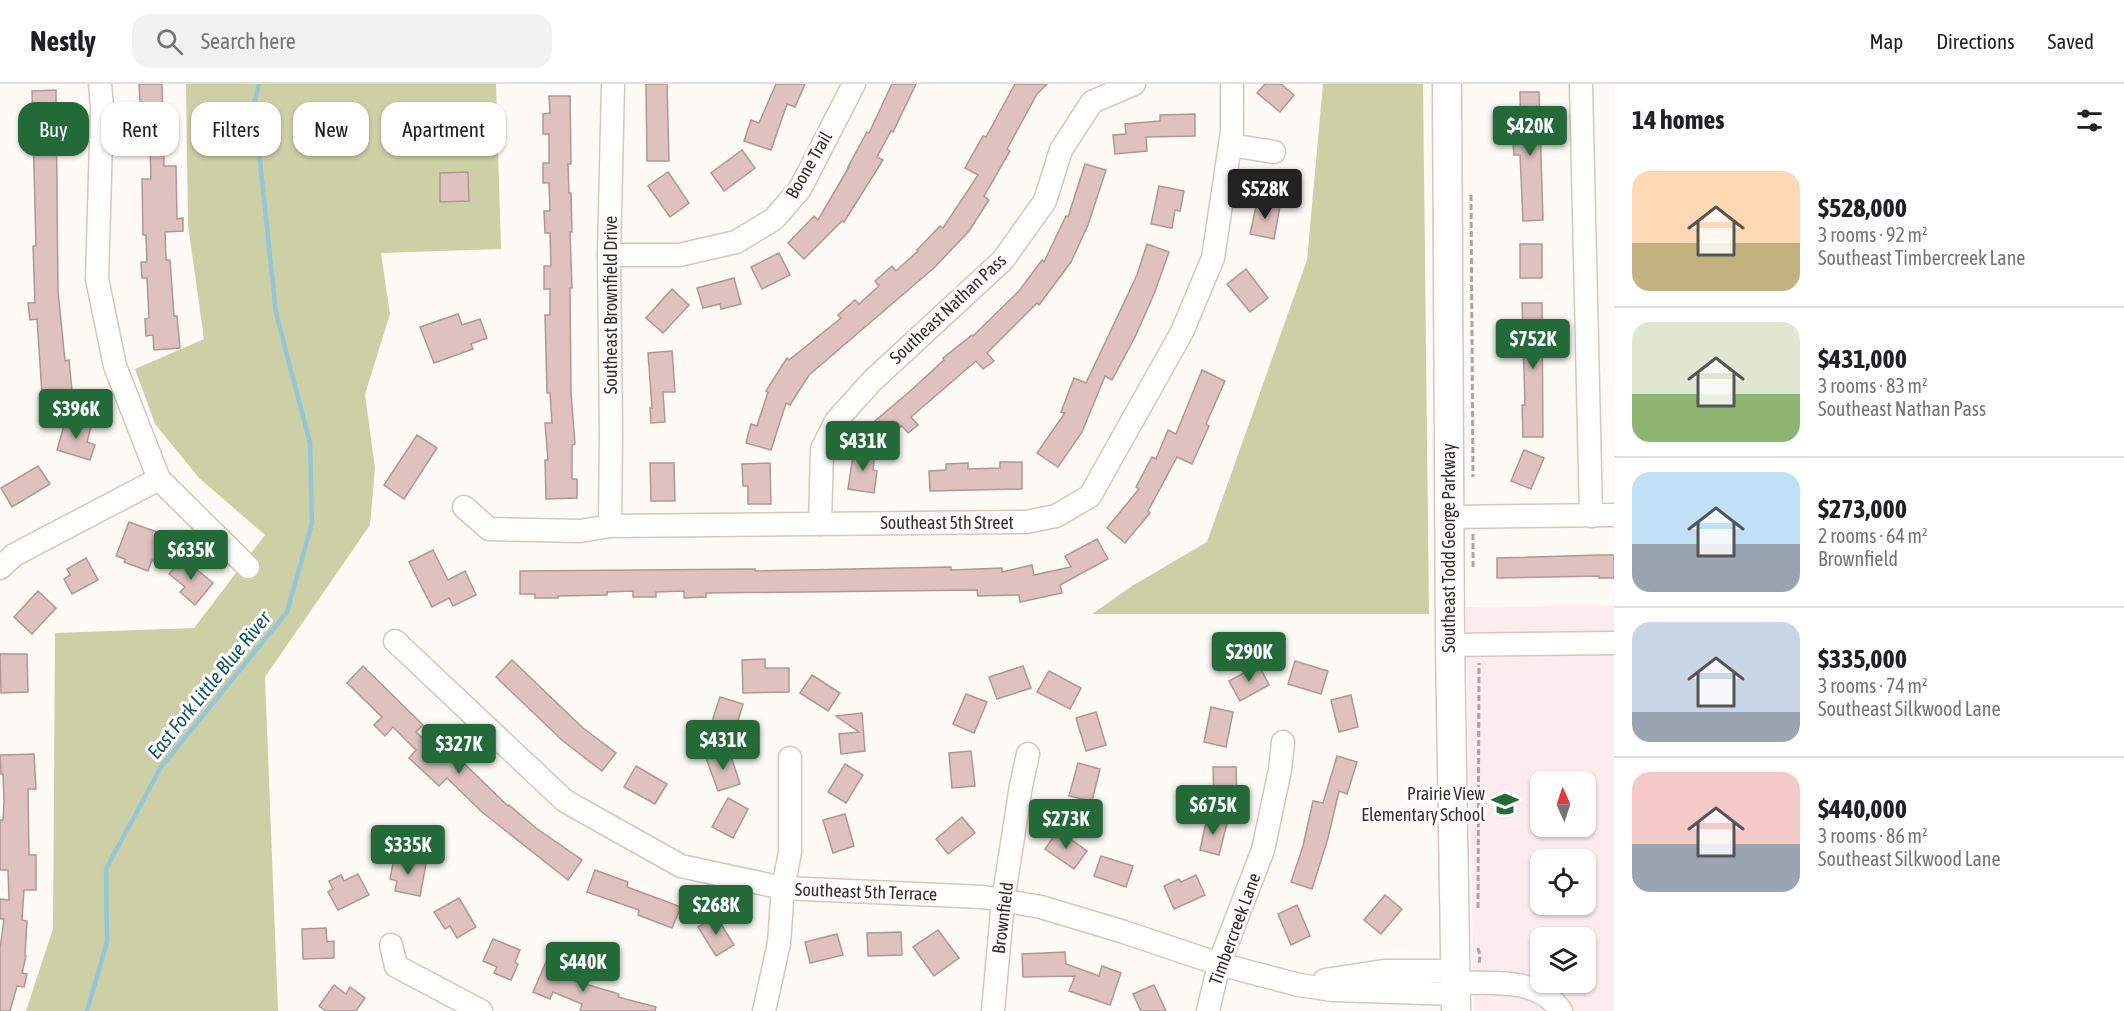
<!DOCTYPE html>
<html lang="en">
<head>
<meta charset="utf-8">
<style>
  :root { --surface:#fff; --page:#f2f2f2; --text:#202124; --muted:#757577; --line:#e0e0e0; --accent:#226b38 }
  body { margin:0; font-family:"Asap Condensed",sans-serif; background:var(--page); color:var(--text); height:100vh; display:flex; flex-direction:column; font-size:22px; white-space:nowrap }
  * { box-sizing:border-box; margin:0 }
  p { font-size:20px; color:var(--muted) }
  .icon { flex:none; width:33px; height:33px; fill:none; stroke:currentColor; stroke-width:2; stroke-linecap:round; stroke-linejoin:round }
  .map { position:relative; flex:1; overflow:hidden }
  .panel { display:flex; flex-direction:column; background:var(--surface); width:510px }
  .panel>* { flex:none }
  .top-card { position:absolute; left:18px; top:18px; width:570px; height:54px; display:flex; gap:12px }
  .needle { width:39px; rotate:357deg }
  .tools { position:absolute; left:1530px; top:687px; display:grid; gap:12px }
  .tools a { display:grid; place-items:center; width:66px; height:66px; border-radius:12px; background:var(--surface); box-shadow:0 2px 4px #0004; font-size:30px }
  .price { position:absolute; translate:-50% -51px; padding:0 14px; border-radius:6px; background:var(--accent); color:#fff; font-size:20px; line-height:39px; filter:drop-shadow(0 2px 3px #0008) }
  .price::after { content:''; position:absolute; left:50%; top:36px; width:18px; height:14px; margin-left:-9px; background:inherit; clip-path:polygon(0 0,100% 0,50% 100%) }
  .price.on { background:#222; color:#fff }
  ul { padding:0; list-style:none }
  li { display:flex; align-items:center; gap:18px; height:150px; padding:0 18px }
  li+li { border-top:2px solid var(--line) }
  li span { display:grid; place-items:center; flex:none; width:168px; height:120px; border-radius:18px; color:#555 }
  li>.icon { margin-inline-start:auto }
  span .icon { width:72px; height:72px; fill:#fffc; stroke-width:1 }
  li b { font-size:26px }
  h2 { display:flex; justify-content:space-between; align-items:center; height:72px; padding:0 18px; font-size:26px }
  .chip { padding:0 21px; border-radius:18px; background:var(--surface); box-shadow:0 2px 4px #0004; font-size:21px; line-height:54px }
  .chip.on { background:var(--accent); color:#fff }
  header { display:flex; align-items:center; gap:36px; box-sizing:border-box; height:84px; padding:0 30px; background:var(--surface); border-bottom:2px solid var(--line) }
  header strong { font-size:28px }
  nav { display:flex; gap:33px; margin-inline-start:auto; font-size:21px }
  .search { width:420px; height:54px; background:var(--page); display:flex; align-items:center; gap:15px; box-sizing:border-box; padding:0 21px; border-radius:18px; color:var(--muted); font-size:22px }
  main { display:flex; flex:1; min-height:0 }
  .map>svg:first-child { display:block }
</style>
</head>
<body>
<header>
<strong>Nestly</strong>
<div class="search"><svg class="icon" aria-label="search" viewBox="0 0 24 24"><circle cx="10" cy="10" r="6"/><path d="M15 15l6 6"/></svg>Search here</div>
<nav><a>Map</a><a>Directions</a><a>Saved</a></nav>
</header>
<main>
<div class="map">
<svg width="1614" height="927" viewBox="0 0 1614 927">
  <rect width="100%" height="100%" fill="#fefaf6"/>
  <path fill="#fdeced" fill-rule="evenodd" d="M1614,522v405h-140l-8,-404zM1540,698h46v44h-46zM1540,776h46v44h-46zM1540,854h46v44h-46z"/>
  <g fill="#cdd0a5">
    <polygon points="186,0 496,0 501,165 381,169 390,230 365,310 375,384 370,441 265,593 278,927 26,927 53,845 55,549 194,544 265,451 199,394 155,340 135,285 204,255 188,141"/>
    <polygon points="1323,0 1423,0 1429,530 1092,530 1132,502 1207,458 1307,176"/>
  </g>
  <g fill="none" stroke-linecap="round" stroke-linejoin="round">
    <polyline stroke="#93c6d8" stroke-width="4.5" points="87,927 107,858 106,785 161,683 287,528 312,439 310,359 276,229 254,20 259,0"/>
  </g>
  <g fill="#dfc2c0" stroke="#b29694" stroke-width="1.5">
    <polygon points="139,0 162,0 164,82 176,82 177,135 183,134 183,147 165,148 166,176 170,176 174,232 177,232 180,264 154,266 153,251 146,252 145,235 149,234 147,194 142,194 141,178 147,178 146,151 143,151 142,95 151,95 150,62 144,62 144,53 142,53"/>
    <polygon points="646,0 667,0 669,77 647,77"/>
    <polygon points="776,0 805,0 795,23 787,20 771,66 744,57 751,36 759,39"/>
    <polygon points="892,0 916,0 893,48 891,47 877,73 883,76 844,138 842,137 804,175 788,159 814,132 818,136 849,83 848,83 867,48 869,49"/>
    <polygon points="1015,0 1047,0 1037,10 1007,65 1010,67 984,112 989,116 969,147 935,183 809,291 790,321 786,319 771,366 746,359 751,340 757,342 768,308 766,307 787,274 789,276 841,234 838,231 855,216 859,220 879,202 875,197 892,182 896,187 918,167 917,166 940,142 943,144 978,91 965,84 983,52 986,53"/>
    <polygon points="1265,0 1281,0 1294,11 1280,28 1257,9"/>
    <polygon points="56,6 58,207 65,277 69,276 72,307 42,310 37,235 30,236 28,219 35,219 33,162 36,162 32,7"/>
    <polygon points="1520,8 1539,8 1543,136 1523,137 1520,71 1514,71 1513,56 1521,56"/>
    <polygon points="549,12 570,12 571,80 568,80 569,109 571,109 572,148 570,148 572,204 570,204 571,309 575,360 572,361 572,395 577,395 577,414 546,415 545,376 548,376 545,339 552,339 550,309 547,309 545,231 550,231 550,205 544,205 544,182 551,182 550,149 545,149 544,127 550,127 549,99 543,99 543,79 549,79 549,50 543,50 543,30 550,29"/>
    <polygon points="1195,30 1195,52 1146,53 1147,67 1115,70 1113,51 1126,50 1125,40 1160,37 1160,31"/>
    <polygon points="742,66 755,84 724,107 711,89"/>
    <polygon points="1085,80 1106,86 1088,141 1071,178 1039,221 1037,219 987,269 994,277 983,285 976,277 911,333 918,341 908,349 902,342 883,357 870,341 908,309 944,276 943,274 972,251 973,252 1019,207 1042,176 1044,178 1066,132 1068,133"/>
    <polygon points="468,88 469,117 440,118 440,89"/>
    <polygon points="668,88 689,119 670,133 648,102"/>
    <polygon points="1159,102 1184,107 1180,127 1175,126 1172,144 1151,140"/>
    <polygon points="1257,118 1280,122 1274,155 1250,150"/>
    <polygon points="1147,160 1169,168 1154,210 1136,251 1112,296 1105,292 1082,348 1058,383 1037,369 1065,329 1061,328 1074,294 1086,299 1137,191"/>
    <rect x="1520" y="160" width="22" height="34"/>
    <polygon points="779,169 790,191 762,205 751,183"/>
    <polygon points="1246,185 1268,214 1250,228 1227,200"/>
    <polygon points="734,194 741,220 721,225 720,220 703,224 697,204"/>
    <polygon points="672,205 689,221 663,249 646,234"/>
    <polygon points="1522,219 1542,219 1543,353 1523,353 1522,321 1525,321"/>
    <polygon points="458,230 462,241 480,235 487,254 471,260 473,265 434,279 420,243"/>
    <polygon points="672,267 675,308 663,308 665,338 651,339 650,324 652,324 648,269"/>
    <polygon points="1202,286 1225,297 1206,340 1209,342 1192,380 1177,373 1148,427 1150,429 1125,459 1107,444 1139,405 1136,403 1152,373 1156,375 1168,346 1176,350"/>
    <polygon points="66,335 91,343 87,358 95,361 90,376 57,366"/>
    <polygon points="417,351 437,364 404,415 384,401"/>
    <polygon points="854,365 875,368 873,386 877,387 874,409 848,405"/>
    <polygon points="1524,366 1544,374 1531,405 1511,397"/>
    <polygon points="1000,378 1022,378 1022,405 930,407 929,387 946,386 946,380 968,379 968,385 1000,384"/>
    <polygon points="650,379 674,379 675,417 651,417"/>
    <polygon points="770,379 771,420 748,420 748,402 743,402 742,380"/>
    <polygon points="38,382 50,400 12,423 1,404"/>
    <polygon points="129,438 171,453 160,482 152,476 148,487 124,478 125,475 116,472"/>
    <polygon points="1097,455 1108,475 1060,501 1062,509 1020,518 1019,511 978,512 977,506 706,509 706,513 684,514 684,507 656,508 656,513 633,513 633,507 607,508 607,511 558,512 558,514 535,514 535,510 520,510 520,487 755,485 755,487 951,483 951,486 1002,484 1002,488 1032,481 1034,491 1071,483 1065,472"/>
    <polygon points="433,466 448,496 465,487 476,511 453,522 449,514 432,523 409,478"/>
    <polygon points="1599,471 1614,471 1614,494 1599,494 1599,492 1497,494 1497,474"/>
    <polygon points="86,474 98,496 72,510 64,495 70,491 67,485"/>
    <polygon points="183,474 213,499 195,521 180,508 185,503 169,490"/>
    <polygon points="38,507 56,524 32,550 14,533"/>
    <polygon points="0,570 27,570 28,608 1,609"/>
    <polygon points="765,575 765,584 789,584 789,608 743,609 742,576"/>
    <polygon points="512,576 583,644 616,669 602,687 563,657 496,593"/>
    <polygon points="1295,577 1328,587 1321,610 1288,600"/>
    <polygon points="1259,581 1269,601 1240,617 1229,597"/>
    <polygon points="363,582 423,641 416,648 442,673 449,665 508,722 509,721 536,744 582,776 568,796 482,728 447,694 439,702 409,674 416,666 393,643 385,652 374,641 382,633 347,599"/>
    <polygon points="1023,582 1031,604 997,615 989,593"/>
    <polygon points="1049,587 1081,604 1070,625 1037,608"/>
    <polygon points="812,591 840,609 828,627 800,609"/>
    <polygon points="966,610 987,618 974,649 953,640"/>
    <polygon points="1351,611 1358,643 1339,648 1331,616"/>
    <polygon points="720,613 743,620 732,657 708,650"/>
    <polygon points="1211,623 1233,628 1226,663 1204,658"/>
    <polygon points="1096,628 1106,661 1086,667 1076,634"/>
    <polygon points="862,629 865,667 841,670 839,650 859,648 836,632"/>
    <polygon points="729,666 740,700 718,707 706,674"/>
    <polygon points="971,667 975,702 952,704 949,669"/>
    <polygon points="34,670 36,705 28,705 29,771 36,771 36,806 24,806 22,836 27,837 25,871 26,872 22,889 27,890 24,903 17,902 10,927 0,927 0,865 4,835 0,835 0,815 9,816 8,786 0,786 0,736 3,736 4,718 3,690 1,690 0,671"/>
    <polygon points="1337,672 1357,678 1347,710 1339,707 1328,754 1312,805 1291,798 1303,762 1313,717 1323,719"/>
    <polygon points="1078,679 1100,685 1092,717 1069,712"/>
    <polygon points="845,680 863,691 846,719 828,708"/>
    <polygon points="636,682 667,700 655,720 624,703"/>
    <polygon points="1213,683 1236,683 1237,717 1214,718"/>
    <polygon points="728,714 748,725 733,754 712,743"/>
    <polygon points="845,730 854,762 833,769 823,736"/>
    <polygon points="962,733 975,749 948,770 936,755"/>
    <polygon points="1207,734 1227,739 1219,771 1200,766"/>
    <polygon points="1058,746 1087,767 1074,785 1045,765"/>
    <polygon points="1101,772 1133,782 1126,803 1094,792"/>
    <polygon points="394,774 426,780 420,812 395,807 397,797 390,795"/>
    <polygon points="595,786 628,798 627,803 681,823 672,844 638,831 639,826 587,808"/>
    <polygon points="358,790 369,811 338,826 328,808 333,805 329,797 341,791 344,797"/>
    <polygon points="1196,791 1205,811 1174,825 1164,802 1179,795 1181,798"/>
    <polygon points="1385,811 1402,825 1381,850 1364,836"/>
    <polygon points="459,814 476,843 457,854 450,842 445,845 434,828"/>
    <polygon points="1297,821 1310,852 1291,861 1278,830"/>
    <polygon points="716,832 734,861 716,872 698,843"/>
    <polygon points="326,844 327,858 334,857 334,874 303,875 302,845"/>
    <polygon points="938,846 959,874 934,892 913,863"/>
    <polygon points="901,848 902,871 868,872 867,849"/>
    <polygon points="837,850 843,871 810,879 805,858"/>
    <polygon points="493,855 520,866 515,878 518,880 511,896 494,889 497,883 483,877"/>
    <polygon points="1065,868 1066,880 1099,892 1102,882 1121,889 1110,921 1069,907 1075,892 1023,893 1022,870"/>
    <polygon points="546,878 574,890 572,896 619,910 618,913 656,923 655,927 580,927 582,920 553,908 550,915 533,908"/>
    <polygon points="334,901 346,910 350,903 365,914 356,927 326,927 319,922"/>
    <polygon points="1154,901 1166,927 1141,927 1133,910"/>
  </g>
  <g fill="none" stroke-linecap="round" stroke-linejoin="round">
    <defs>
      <g id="minor">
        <polyline points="100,0 102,23 97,195 115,282 159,395 248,483"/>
        <polyline points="1581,0 1591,432"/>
        <polyline points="1230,61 1274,68"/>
        <polyline points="609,171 679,171 736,158 774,135 800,105 854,0"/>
        <polyline points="464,423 489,445 580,447 610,442 1026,438 1056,432 1090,412 1182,248 1213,174 1232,48 1232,0"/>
        <polyline points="1449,433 1614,431"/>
        <polyline points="820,440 822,365 836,337 872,297 1003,176 1045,117 1061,66 1092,18 1134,0"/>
        <polyline points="610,442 611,350 609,171 613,0"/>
        <polyline points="0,484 14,471 159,395"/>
        <polyline points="395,557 565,717 681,782 783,804 983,813 1041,823 1124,848 1219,880 1299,901 1333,906 1456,910"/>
        <polyline points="1450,561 1614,559"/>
        <polyline points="391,861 396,882 481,927"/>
        <polyline points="1325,896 1384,887 1456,887"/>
        <path d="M1456,899c35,0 83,-6 105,28"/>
        <polyline points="764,927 779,859 783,804 790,768 790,674"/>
        <polyline points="993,927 1003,817 1021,702 1028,670"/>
        <polyline points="1208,927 1219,880 1263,766 1280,686 1283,658"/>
      </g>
      <polyline id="major" points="1447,0 1450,561 1456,927"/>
    </defs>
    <use href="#minor" stroke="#dbc5b4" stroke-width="25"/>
    <use href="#major" stroke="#dbc5b4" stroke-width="31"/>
    <g stroke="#aba5a0" stroke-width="3" stroke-dasharray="6 3" stroke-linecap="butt">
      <polyline points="1471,111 1473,393"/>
      <polyline points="1473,483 1473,450"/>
      <polyline points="1478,824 1479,579"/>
      <polyline points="1478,864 1480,872 1479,880"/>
    </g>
    <use href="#minor" stroke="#fff" stroke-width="22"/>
    <use href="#major" stroke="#fff" stroke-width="28"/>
  </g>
  <defs>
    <symbol id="school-bare" viewBox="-9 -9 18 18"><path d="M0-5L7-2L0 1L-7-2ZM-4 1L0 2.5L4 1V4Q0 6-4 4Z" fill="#226b38" stroke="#fff" stroke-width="2.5" paint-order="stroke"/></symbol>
  </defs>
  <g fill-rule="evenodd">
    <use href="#school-bare" x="1486" y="701" width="38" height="38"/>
  </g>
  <g text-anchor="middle" stroke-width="6" stroke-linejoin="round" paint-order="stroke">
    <g font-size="18" fill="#362e27" stroke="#fff">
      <text transform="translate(809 81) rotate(-60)" y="6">Boone Trail</text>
      <text transform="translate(611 221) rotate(-90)" y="6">Southeast Brownfield Drive</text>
      <text transform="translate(948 225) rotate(-43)" y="6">Southeast Nathan Pass</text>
      <text x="947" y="445">Southeast 5th Street</text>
      <text transform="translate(1449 464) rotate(-90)" y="6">Southeast Todd George Parkway</text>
      <text transform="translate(866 808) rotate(2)" y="6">Southeast 5th Terrace</text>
      <text transform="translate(1003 834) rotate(-83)" y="6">Brownfield</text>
      <text transform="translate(1235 845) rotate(-70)" y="6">Timbercreek Lane</text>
    </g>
    <g font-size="18" fill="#362e27" stroke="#fff" text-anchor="end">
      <text x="1485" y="716">Prairie View<tspan x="1485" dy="21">Elementary School</tspan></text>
    </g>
    <g font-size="20" font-style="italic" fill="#0e5568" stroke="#fff">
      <text transform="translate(209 601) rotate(-51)" y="7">East Fork Little Blue River</text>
    </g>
  </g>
</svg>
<div class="tools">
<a><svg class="needle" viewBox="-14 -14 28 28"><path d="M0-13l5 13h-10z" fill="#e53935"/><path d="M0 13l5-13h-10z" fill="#757577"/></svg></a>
<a><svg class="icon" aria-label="locate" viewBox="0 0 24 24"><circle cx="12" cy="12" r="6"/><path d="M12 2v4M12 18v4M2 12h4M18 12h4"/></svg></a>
<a><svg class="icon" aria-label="layers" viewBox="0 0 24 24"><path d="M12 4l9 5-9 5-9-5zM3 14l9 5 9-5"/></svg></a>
</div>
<b class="price" style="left:1530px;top:73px">$420K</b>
<b class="price on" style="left:1265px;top:136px">$528K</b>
<b class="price" style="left:1533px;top:286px">$752K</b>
<b class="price" style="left:76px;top:356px">$396K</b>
<b class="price" style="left:863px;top:388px">$431K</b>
<b class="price" style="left:191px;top:497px">$635K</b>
<b class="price" style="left:1249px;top:599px">$290K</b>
<b class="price" style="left:723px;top:687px">$431K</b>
<b class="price" style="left:459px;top:691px">$327K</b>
<b class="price" style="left:1213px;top:752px">$675K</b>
<b class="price" style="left:1066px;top:766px">$273K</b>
<b class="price" style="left:408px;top:792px">$335K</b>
<b class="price" style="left:716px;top:852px">$268K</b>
<b class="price" style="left:583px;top:909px">$440K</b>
<div class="top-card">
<a class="chip on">Buy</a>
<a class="chip">Rent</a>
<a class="chip">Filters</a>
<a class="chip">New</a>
<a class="chip">Apartment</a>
</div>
</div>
<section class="panel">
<h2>14 homes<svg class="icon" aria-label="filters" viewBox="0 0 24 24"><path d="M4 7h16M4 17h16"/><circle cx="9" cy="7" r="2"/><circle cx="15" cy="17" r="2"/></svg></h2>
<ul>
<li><span style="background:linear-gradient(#ffd9b3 60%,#c2b280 0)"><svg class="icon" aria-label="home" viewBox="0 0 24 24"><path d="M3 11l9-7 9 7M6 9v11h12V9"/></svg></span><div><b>$528,000</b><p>3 rooms · 92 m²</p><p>Southeast Timbercreek Lane</p></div></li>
<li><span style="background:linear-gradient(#dfe7d0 60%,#8fb573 0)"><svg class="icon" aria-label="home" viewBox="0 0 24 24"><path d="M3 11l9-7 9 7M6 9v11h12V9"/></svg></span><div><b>$431,000</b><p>3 rooms · 83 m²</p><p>Southeast Nathan Pass</p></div></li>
<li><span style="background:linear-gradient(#bfe0f5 60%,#9aa5b1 0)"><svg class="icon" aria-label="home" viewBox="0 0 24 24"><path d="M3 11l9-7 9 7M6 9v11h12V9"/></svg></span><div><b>$273,000</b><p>2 rooms · 64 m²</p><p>Brownfield</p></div></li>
<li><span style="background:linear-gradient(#c9d6e8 75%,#9aa5b1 0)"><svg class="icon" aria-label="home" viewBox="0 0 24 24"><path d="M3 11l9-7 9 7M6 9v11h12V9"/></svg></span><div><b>$335,000</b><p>3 rooms · 74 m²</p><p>Southeast Silkwood Lane</p></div></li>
<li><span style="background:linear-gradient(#f6c9c9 60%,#9aa5b1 0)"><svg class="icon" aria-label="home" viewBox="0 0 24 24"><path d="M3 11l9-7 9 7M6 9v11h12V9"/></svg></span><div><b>$440,000</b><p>3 rooms · 86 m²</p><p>Southeast Silkwood Lane</p></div></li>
</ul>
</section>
</main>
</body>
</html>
